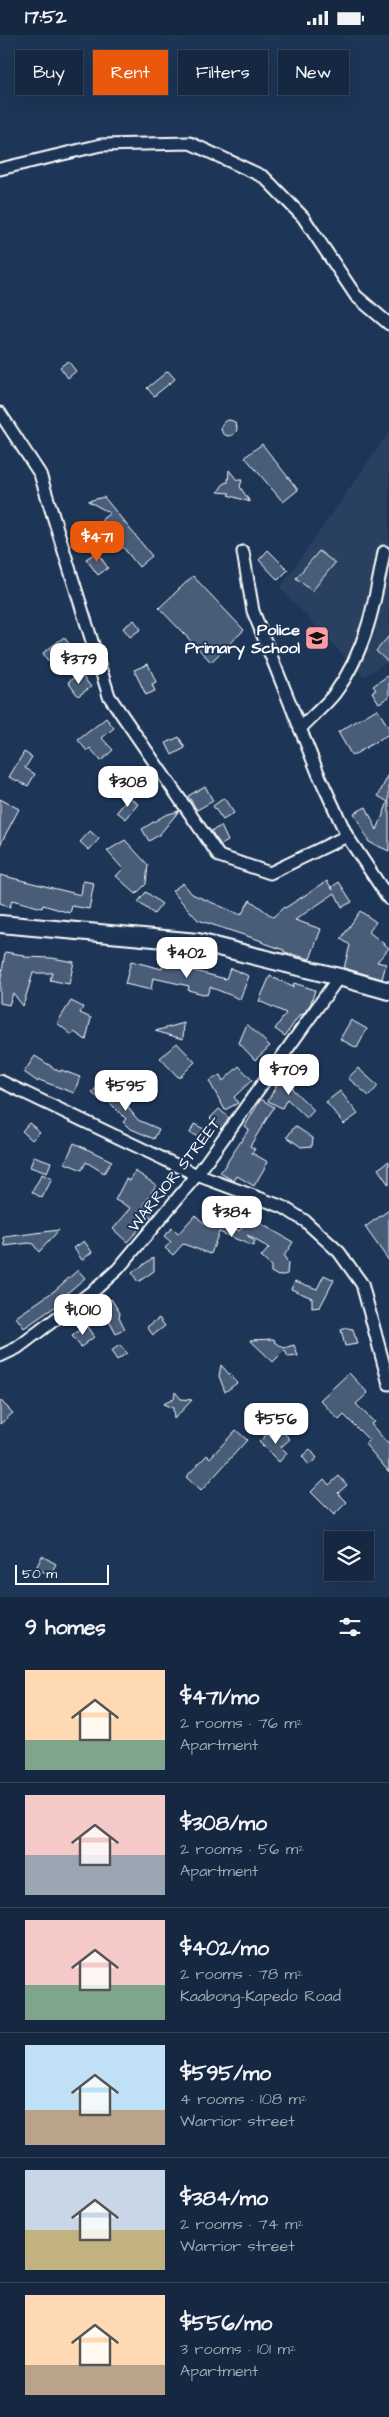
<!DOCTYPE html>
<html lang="en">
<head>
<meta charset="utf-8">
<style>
  :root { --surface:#162841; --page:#1f3048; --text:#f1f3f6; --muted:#9ea6b1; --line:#35445a; --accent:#ea580c }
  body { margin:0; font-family:"Architects Daughter",sans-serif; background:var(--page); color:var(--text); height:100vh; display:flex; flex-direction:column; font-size:19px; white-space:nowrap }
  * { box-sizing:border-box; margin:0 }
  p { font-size:16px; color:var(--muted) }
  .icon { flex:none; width:28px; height:28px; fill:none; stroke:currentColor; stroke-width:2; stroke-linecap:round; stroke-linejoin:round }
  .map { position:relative; height:1562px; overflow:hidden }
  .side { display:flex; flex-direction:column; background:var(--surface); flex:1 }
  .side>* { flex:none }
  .banner { position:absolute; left:15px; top:15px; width:360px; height:45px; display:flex; gap:10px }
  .buttons { position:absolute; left:324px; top:1496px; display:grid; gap:10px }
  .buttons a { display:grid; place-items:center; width:50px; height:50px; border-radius:0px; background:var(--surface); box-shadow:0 5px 20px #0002,0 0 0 1px var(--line); font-size:25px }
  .scale { position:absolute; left:15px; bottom:12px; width:94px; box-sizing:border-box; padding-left:5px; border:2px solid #fff; border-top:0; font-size:14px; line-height:18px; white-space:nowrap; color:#fff; -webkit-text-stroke:4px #1d3557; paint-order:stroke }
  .price { position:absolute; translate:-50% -42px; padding:0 11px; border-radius:10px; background:#fff; color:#222; font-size:16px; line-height:32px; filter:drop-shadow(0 1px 2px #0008) }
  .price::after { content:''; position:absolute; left:50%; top:30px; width:15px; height:11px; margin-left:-8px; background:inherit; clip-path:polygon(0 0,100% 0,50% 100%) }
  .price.on { background:var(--accent); color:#fff }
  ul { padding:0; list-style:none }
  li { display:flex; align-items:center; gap:15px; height:125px; padding:0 25px }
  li+li { border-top:1px solid var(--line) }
  li span { display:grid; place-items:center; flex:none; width:140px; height:100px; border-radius:0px; color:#555 }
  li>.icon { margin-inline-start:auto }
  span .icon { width:60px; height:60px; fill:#fffc; stroke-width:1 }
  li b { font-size:21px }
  h2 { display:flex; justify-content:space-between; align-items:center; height:60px; padding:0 25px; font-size:21px }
  .tag { padding:0 18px; border-radius:0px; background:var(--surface); box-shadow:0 5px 20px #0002,0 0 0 1px var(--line); font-size:18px; line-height:45px }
  .tag.on { background:var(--accent); color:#fff }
  .status { display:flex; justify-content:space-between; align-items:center; height:35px; padding:0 25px; background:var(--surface); direction:ltr }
  .status svg { height:14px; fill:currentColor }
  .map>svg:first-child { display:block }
</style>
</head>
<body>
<div class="status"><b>17:52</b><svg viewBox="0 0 49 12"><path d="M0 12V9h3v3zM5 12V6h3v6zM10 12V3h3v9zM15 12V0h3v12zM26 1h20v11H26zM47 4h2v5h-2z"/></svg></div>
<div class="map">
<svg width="389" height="1562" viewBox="0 0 389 1562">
  <rect width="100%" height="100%" fill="#1d3557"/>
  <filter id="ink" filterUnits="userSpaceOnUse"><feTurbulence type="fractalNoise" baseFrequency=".02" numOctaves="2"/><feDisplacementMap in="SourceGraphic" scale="10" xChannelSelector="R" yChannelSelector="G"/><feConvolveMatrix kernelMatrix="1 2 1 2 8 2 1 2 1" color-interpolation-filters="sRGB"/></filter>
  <g filter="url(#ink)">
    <polygon fill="#2a4161" points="389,397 389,626 364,642 280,553"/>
    <g fill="#4a5d79" stroke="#fff">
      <polygon points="68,326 76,336 68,343 60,332"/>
      <polygon points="168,336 175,344 154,361 147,353"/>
      <circle cx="229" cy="393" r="8"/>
      <polygon points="262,409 298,455 283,467 245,422"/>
      <polygon points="229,435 237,445 242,445 240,452 250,467 228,460 230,458 218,457 224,448 228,447"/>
      <polygon points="104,462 152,521 139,532 101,485 110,478 88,466"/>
      <polygon points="268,515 288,535 278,545 259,525"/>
      <polygon points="319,516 335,528 312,556 296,543"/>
      <polygon points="97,517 108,533 98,540 86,524"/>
      <polygon points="193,541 244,595 211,627 159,573"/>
      <polygon points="134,585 141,594 130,602 123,593"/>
      <polygon points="389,601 389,628 376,616"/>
      <polygon points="64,602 70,610 48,626 43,618"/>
      <polygon points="148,629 156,647 152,649 155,656 146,660 134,635"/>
      <polygon points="80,638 91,652 78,661 68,647"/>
      <polygon points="389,640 389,662 379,668 372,657 376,655 373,651"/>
      <polygon points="377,674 389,693 389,699 352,721 338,697"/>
      <polygon points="106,683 114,693 102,703 113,715 101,726 90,713 87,716 78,705"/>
      <polygon points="179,702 185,713 172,720 166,708"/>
      <polygon points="24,717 32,722 25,733 35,739 28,751 9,742"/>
      <polygon points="389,739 389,816 369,807 354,778 366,772 377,795 388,767 378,761"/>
      <polygon points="205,751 213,766 197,775 188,761"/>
      <polygon points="129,762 138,769 126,784 117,777"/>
      <polygon points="224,763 234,778 223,785 213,771"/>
      <polygon points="0,764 19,774 0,810"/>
      <polygon points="179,776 159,800 149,806 142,794 165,780"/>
      <polygon points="221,791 228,806 221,810 211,796"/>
      <polygon points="90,796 99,804 89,815 80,807"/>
      <polygon points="125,805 148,830 146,849 136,859 116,841 123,834 107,816"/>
      <polygon points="0,840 81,860 83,846 94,848 89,874 72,871 70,878 43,870 42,873 12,865 10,872 0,868"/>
      <polygon points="327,846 333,855 332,852 339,847 352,867 342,872 335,858 295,885 321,894 310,924 284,917 284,915 261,907 262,906 198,885 172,856 183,848 192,859 241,880 250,865 273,882 284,872 285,873"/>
      <polygon points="146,857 162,869 154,879 138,867"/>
      <polygon points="360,876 376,887 369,897 389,913 377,927 386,929 382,944 344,933 350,910 341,904"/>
      <polygon points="5,917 24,920 24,922 52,923 74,927 69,949 50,945 52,938 33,938 23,971 13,958 9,970 0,968 0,950"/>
      <polygon points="131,926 162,934 163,928 226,944 230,933 249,941 240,964 210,952 207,960 188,955 189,951 153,943 151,955 125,949"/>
      <polygon points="270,941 293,952 294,948 315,955 311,968 303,980 300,979 285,1001 275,994 286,978 259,966"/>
      <polygon points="71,966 83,972 80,978 91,983 86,1005 74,997 72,1000 57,988"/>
      <polygon points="351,985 367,994 357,1013 340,1004"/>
      <polygon points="184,988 183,1004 155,996"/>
      <polygon points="247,989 270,1011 255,1025 239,1008"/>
      <polygon points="177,1008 195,1027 179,1043 160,1023"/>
      <polygon points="35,1021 60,1037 61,1035 80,1042 74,1058 39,1045 38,1047 24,1037"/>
      <polygon points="239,1031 252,1045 234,1062 238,1068 225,1075 209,1046 220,1040 223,1046"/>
      <polygon points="358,1033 378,1051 369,1061 348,1043"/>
      <polygon points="283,1038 297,1045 292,1054 314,1075 307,1083 287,1064 282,1073 268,1066"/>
      <polygon points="100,1048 122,1065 138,1085 159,1094 154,1104 129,1093 123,1087 126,1084 103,1061 100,1064 92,1058"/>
      <polygon points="340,1056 358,1079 344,1089 326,1067"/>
      <polygon points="261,1064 274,1072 250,1111 255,1114 252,1118 268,1127 254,1151 237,1141 234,1146 220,1138 249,1094 245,1091"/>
      <polygon points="219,1074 229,1083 221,1094 210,1083"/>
      <polygon points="29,1088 40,1097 32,1105 22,1096"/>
      <polygon points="194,1089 204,1094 200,1103 190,1098"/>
      <polygon points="295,1091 313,1103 312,1111 301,1112 287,1102"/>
      <polygon points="74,1108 112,1126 104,1138 86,1127 82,1135 65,1128"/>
      <polygon points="34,1121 51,1127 47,1138 30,1132"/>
      <polygon points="389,1126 389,1150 378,1134"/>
      <polygon points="135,1136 156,1150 144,1170 155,1179 151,1183 147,1181 140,1189 139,1188 141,1192 127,1207 113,1194 131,1173 115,1165 126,1144 130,1146"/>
      <polygon points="42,1139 52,1144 42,1163 32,1157"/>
      <polygon points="213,1174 236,1184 231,1191 239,1196 254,1177 251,1188 256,1191 258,1187 293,1207 284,1221 288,1228 287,1239 278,1241 271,1237 271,1231 261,1222 269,1213 247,1200 255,1207 253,1211 219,1197 211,1219 183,1209 173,1220 165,1213 171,1207 164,1201 172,1193 178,1199 195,1180 206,1190"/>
      <polygon points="389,1175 389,1226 365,1192"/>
      <polygon points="59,1195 39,1217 33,1209 29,1208 5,1211 4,1202"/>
      <polygon points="84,1206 92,1217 82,1225 74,1213"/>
      <polygon points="154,1222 154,1236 138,1247 132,1238"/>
      <polygon points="78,1235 85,1243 60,1264 62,1267 24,1293 16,1282 54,1256"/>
      <polygon points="324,1240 334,1245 320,1272 312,1273 312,1263 291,1254 295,1246 317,1254"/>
      <polygon points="111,1264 120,1278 119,1282 125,1294 116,1299 101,1271"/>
      <polygon points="159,1283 165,1291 153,1300 147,1292"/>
      <polygon points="86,1290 94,1302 81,1312 72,1301"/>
      <polygon points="347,1293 353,1294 357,1309 345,1311 341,1295"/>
      <polygon points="274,1304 275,1307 284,1313 294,1310 298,1321 288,1322 285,1315 273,1327 250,1305"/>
      <polygon points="120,1310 127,1318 117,1325 111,1316"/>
      <polygon points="221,1330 237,1348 225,1357 219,1341"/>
      <polygon points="349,1338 368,1358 356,1369 374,1387 371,1389 389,1410 389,1437 365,1409 369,1405 344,1380 339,1385 320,1365"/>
      <polygon points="175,1357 181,1364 192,1365 174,1384 173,1373 163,1369 174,1364"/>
      <polygon points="0,1365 13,1378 0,1389"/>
      <polygon points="236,1395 247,1405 201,1456 186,1442 207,1420 210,1423"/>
      <polygon points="282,1396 290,1404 281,1412 287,1418 279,1427 259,1407 267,1399 273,1404"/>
      <polygon points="310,1414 317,1423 309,1430 302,1421"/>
      <polygon points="339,1441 347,1450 338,1458 347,1467 334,1480 311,1457 324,1444 329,1450"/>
      <polygon points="42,1521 56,1529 50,1540 36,1533"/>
    </g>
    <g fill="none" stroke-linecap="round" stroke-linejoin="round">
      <defs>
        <g id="street">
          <polyline points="0,134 101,110 190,108 264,142 303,182 356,261 389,289"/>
          <polyline points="0,378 40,439 109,661 219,821 270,838 347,801"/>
          <polyline points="243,517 253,576 318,738 347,801 389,864"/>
          <path d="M300,694c11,-12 25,-23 35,-36 31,-42 40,-91 49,-141"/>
          <polyline points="0,1046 197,1140 283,1172 305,1186 339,1217 362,1249 389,1349"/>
          <polyline points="0,1321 17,1313 98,1252 118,1234 197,1140 339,942"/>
        </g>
        <polyline id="secondary" points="0,889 198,907 339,942 389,956"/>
      </defs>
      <use href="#street" stroke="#fff" stroke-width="15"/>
      <use href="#secondary" stroke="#fff" stroke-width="20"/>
      <use href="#street" stroke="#1d3557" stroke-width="11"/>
      <use href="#secondary" stroke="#1d3557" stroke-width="16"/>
    </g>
  </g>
  <defs>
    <symbol id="school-square" viewBox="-11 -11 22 22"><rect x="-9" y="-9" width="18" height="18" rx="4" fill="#ff9aa2" stroke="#1d3557"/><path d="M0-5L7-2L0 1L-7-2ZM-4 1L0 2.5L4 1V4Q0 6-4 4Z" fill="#111"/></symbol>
  </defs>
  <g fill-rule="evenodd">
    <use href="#school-square" x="303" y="589" width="28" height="28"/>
  </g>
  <g text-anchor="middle" stroke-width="4" stroke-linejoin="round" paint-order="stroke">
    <g font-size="16" font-weight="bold" fill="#fff" stroke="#1d3557" text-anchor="end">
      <text x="300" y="600">Police<tspan x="300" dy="18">Primary School</tspan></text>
    </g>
    <g font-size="16" fill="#fff" stroke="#1d3557">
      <text transform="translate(174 1139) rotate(-52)" y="6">WARRIOR STREET</text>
    </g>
  </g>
</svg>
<div class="buttons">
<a><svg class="icon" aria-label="layers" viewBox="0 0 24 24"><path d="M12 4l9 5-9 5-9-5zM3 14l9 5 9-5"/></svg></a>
</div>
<div class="scale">50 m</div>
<b class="price on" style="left:97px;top:528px">$471</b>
<b class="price" style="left:79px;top:650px">$379</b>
<b class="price" style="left:128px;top:773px">$308</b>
<b class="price" style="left:187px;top:944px">$402</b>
<b class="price" style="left:289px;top:1061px">$709</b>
<b class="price" style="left:126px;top:1077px">$595</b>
<b class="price" style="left:232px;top:1203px">$384</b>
<b class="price" style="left:83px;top:1301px">$1,010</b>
<b class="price" style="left:276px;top:1410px">$556</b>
<div class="banner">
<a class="tag">Buy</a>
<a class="tag on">Rent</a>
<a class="tag">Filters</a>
<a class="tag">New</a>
</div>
</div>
<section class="side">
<h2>9 homes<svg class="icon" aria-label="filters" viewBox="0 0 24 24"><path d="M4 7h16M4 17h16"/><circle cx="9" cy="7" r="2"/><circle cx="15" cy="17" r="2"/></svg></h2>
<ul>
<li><span style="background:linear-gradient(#ffd9b3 70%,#7fa58c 0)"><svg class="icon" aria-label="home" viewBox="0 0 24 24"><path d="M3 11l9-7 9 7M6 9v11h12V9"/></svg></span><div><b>$471/mo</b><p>2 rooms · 76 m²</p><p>Apartment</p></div></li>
<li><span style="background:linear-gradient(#f6c9c9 60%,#9aa5b1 0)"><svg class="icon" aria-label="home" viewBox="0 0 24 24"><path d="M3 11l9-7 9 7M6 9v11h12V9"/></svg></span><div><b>$308/mo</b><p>2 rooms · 56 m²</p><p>Apartment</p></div></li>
<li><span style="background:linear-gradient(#f6c9c9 65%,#7fa58c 0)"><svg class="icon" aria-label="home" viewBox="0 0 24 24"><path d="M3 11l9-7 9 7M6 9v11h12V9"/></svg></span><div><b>$402/mo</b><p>2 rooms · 78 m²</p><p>Kaabong-Kapedo Road</p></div></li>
<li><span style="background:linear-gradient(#bfe0f5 65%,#b9a48a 0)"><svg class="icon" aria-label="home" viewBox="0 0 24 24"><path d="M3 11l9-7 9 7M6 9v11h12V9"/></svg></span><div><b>$595/mo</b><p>4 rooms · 108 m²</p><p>Warrior street</p></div></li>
<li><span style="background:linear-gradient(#c9d6e8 60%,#c2b280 0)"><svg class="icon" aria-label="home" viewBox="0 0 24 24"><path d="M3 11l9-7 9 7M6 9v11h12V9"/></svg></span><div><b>$384/mo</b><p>2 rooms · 74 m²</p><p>Warrior street</p></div></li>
<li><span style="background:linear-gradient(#ffd9b3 70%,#b9a48a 0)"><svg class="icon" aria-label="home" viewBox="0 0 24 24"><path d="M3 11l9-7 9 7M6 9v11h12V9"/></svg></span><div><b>$556/mo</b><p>3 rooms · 101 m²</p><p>Apartment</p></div></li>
</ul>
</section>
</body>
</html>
